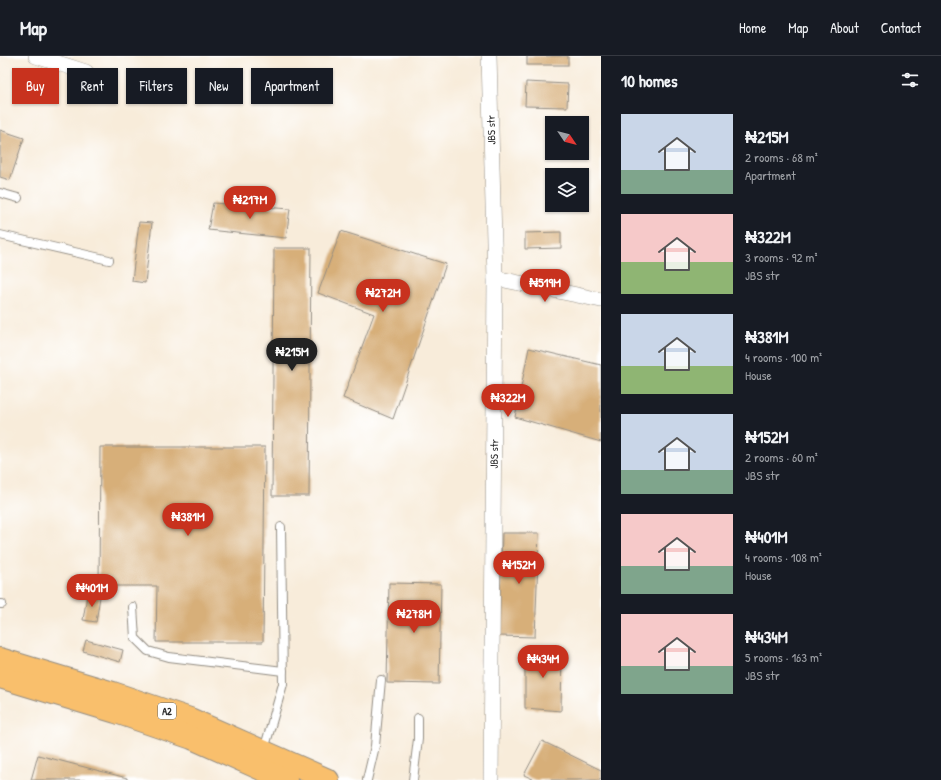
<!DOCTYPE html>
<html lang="en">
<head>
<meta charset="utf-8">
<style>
  :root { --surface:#171b24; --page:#242831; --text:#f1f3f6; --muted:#9ea1a6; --line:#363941; --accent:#c8321e }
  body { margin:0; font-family:"Patrick Hand",sans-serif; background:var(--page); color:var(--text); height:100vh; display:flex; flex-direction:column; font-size:15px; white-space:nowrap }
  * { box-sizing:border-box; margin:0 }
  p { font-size:13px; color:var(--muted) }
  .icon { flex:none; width:22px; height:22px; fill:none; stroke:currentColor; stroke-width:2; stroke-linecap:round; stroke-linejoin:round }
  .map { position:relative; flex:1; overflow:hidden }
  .panel { display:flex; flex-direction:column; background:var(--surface); width:340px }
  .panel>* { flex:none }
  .guide { position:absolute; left:12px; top:12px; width:380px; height:36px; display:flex; gap:8px }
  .needle { width:26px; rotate:125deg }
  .tools { position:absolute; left:545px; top:60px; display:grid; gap:8px }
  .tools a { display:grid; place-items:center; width:44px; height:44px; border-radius:0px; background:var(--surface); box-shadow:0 1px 3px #0004; font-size:20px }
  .price { position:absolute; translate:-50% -34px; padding:0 9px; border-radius:14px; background:var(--accent); color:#fff; font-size:13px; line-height:26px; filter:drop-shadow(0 1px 2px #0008) }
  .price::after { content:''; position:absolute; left:50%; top:24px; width:12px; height:9px; margin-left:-6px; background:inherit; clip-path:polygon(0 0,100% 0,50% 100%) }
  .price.selected { background:#222; color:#fff }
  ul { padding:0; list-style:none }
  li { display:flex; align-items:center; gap:12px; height:100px; padding:0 20px }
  li span { display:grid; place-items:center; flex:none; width:112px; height:80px; border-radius:0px; color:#555 }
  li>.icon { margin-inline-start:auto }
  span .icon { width:48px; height:48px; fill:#fffc; stroke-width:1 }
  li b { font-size:17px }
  h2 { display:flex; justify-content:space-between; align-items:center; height:48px; padding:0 20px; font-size:17px }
  .tag { padding:0 14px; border-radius:0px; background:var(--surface); box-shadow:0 1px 3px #0004; font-size:14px; line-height:36px }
  .tag.selected { background:var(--accent); color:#fff }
  header { display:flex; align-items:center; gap:24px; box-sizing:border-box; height:56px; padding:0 20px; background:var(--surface); border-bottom:1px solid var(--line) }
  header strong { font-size:19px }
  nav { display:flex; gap:22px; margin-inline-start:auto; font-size:14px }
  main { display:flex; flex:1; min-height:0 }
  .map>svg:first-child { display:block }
</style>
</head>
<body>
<header>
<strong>Map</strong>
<nav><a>Home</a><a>Map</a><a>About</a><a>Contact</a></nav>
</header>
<main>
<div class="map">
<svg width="601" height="724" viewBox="0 0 601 724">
  <rect width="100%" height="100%" fill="#fff"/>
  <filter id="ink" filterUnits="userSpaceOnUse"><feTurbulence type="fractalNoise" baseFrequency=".025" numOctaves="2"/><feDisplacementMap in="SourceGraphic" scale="8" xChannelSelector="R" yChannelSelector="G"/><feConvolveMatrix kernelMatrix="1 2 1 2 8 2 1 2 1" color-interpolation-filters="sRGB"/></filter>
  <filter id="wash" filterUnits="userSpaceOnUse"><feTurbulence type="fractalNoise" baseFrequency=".012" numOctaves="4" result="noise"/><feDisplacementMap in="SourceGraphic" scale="16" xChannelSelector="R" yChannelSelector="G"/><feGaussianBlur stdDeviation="0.9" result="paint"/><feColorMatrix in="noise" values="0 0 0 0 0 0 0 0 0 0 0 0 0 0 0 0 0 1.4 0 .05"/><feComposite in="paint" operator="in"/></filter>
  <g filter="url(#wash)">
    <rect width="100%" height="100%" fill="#f8ecda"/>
    <g id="blocks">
      <g fill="#d7af79">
        <rect x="527" y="0" width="41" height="9"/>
        <polygon points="526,26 568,28 567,51 525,50"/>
        <polygon points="0,74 24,82 10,124 0,121"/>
        <polygon points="213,147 290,153 286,182 208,174"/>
        <polygon points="139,166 152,167 145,227 132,225"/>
        <polygon points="341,175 446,208 393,363 343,342 374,258 318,237"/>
        <polygon points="561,176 561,192 525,193 525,177"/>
        <polygon points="274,192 311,192 309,440 272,440"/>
        <polygon points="529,292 601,309 601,386 515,361"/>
        <polygon points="100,391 265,391 263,586 156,586 157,530 99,530"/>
        <polygon points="502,477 539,477 535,581 499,580"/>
        <polygon points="389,527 441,528 439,628 387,627"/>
        <polygon points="87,539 100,541 96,566 83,564"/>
        <polygon points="86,584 123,594 120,606 83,595"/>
        <polygon points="525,592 562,592 561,655 525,652"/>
        <polygon points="542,685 601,714 601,724 535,724 524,719"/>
        <polygon points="38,699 127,722 127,724 31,724"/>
      </g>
    </g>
  </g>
  <g filter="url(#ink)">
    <use href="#blocks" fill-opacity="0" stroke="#928c82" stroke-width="1"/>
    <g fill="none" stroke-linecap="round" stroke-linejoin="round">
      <defs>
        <g id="service">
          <polyline points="0,137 18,142"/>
          <polyline points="0,179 109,204"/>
          <polyline points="0,548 2,548"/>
          <polyline points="133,551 135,582 148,595 169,601 283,615"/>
          <polyline points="264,694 283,628 281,471"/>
          <polyline points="367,724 375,690 381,624"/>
          <polyline points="413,724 418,683 418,662"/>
        </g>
        <g id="minor">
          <polyline points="36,0 86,16"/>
          <polyline points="489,0 495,222 491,724"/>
          <polyline points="495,222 601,244"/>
        </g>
        <g id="trunk">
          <polyline points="0,603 113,637 190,663 328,724"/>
          <polyline points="0,621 116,656 192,682 286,724"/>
        </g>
      </defs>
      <use href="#service" stroke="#928c82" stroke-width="10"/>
      <use href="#minor" stroke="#928c82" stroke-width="16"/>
      <use href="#trunk" stroke="#928c82" stroke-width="24"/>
      <use href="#service" stroke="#fff" stroke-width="8"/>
      <use href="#minor" stroke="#fff" stroke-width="15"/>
      <use href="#trunk" stroke="#f9bf6c" stroke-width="22"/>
    </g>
  </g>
  <g text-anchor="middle" stroke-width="3" stroke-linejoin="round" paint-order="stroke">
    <rect fill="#fff" stroke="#6b6b6b" stroke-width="1" x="158" y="647" width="18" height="16" rx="3"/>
    <g font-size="10" font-weight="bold" fill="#2b2b2b">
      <text x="167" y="659">A2</text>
    </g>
    <g font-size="11" fill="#2b2b2b" stroke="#fff">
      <text transform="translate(491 74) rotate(-92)" y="4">JBS str</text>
      <text transform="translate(494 398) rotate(-89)" y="4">JBS str</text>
    </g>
  </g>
</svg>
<div class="tools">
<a><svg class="needle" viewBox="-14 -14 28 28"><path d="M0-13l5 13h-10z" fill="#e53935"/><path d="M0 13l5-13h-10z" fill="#9ea1a6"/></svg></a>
<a><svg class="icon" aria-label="layers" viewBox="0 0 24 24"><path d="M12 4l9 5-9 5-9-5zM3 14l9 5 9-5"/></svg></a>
</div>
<b class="price" style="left:250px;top:164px">₦217M</b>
<b class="price" style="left:545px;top:247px">₦519M</b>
<b class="price" style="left:383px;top:257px">₦272M</b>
<b class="price selected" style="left:292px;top:316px">₦215M</b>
<b class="price" style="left:508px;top:362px">₦322M</b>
<b class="price" style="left:188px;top:481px">₦381M</b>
<b class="price" style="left:519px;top:529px">₦152M</b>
<b class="price" style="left:92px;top:552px">₦401M</b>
<b class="price" style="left:414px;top:578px">₦278M</b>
<b class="price" style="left:543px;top:623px">₦434M</b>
<div class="guide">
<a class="tag selected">Buy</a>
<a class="tag">Rent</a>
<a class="tag">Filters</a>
<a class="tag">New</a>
<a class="tag">Apartment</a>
</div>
</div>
<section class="panel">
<h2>10 homes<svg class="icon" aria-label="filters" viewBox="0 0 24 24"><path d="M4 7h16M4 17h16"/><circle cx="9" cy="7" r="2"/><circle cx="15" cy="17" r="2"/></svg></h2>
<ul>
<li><span style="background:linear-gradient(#c9d6e8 70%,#7fa58c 0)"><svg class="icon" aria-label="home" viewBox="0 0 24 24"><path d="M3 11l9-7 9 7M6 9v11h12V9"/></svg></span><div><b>₦215M</b><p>2 rooms · 68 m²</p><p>Apartment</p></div></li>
<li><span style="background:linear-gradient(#f6c9c9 60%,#8fb573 0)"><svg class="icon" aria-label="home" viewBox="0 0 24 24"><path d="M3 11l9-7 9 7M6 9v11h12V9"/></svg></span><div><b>₦322M</b><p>3 rooms · 92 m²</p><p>JBS str</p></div></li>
<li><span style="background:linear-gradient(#c9d6e8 65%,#8fb573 0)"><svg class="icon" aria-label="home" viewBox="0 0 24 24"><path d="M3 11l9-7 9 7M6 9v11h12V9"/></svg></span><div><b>₦381M</b><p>4 rooms · 100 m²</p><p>House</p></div></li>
<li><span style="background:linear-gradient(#c9d6e8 70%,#7fa58c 0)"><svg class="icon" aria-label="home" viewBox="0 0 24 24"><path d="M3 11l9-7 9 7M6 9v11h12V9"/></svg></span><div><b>₦152M</b><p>2 rooms · 60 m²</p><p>JBS str</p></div></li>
<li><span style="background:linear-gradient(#f6c9c9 65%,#7fa58c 0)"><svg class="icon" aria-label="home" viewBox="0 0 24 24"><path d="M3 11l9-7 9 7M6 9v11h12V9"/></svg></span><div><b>₦401M</b><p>4 rooms · 108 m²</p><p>House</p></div></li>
<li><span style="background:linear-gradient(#f6c9c9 65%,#7fa58c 0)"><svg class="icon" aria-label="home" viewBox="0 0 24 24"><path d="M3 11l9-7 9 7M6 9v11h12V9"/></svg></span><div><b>₦434M</b><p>5 rooms · 163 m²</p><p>JBS str</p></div></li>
</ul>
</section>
</main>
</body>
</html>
